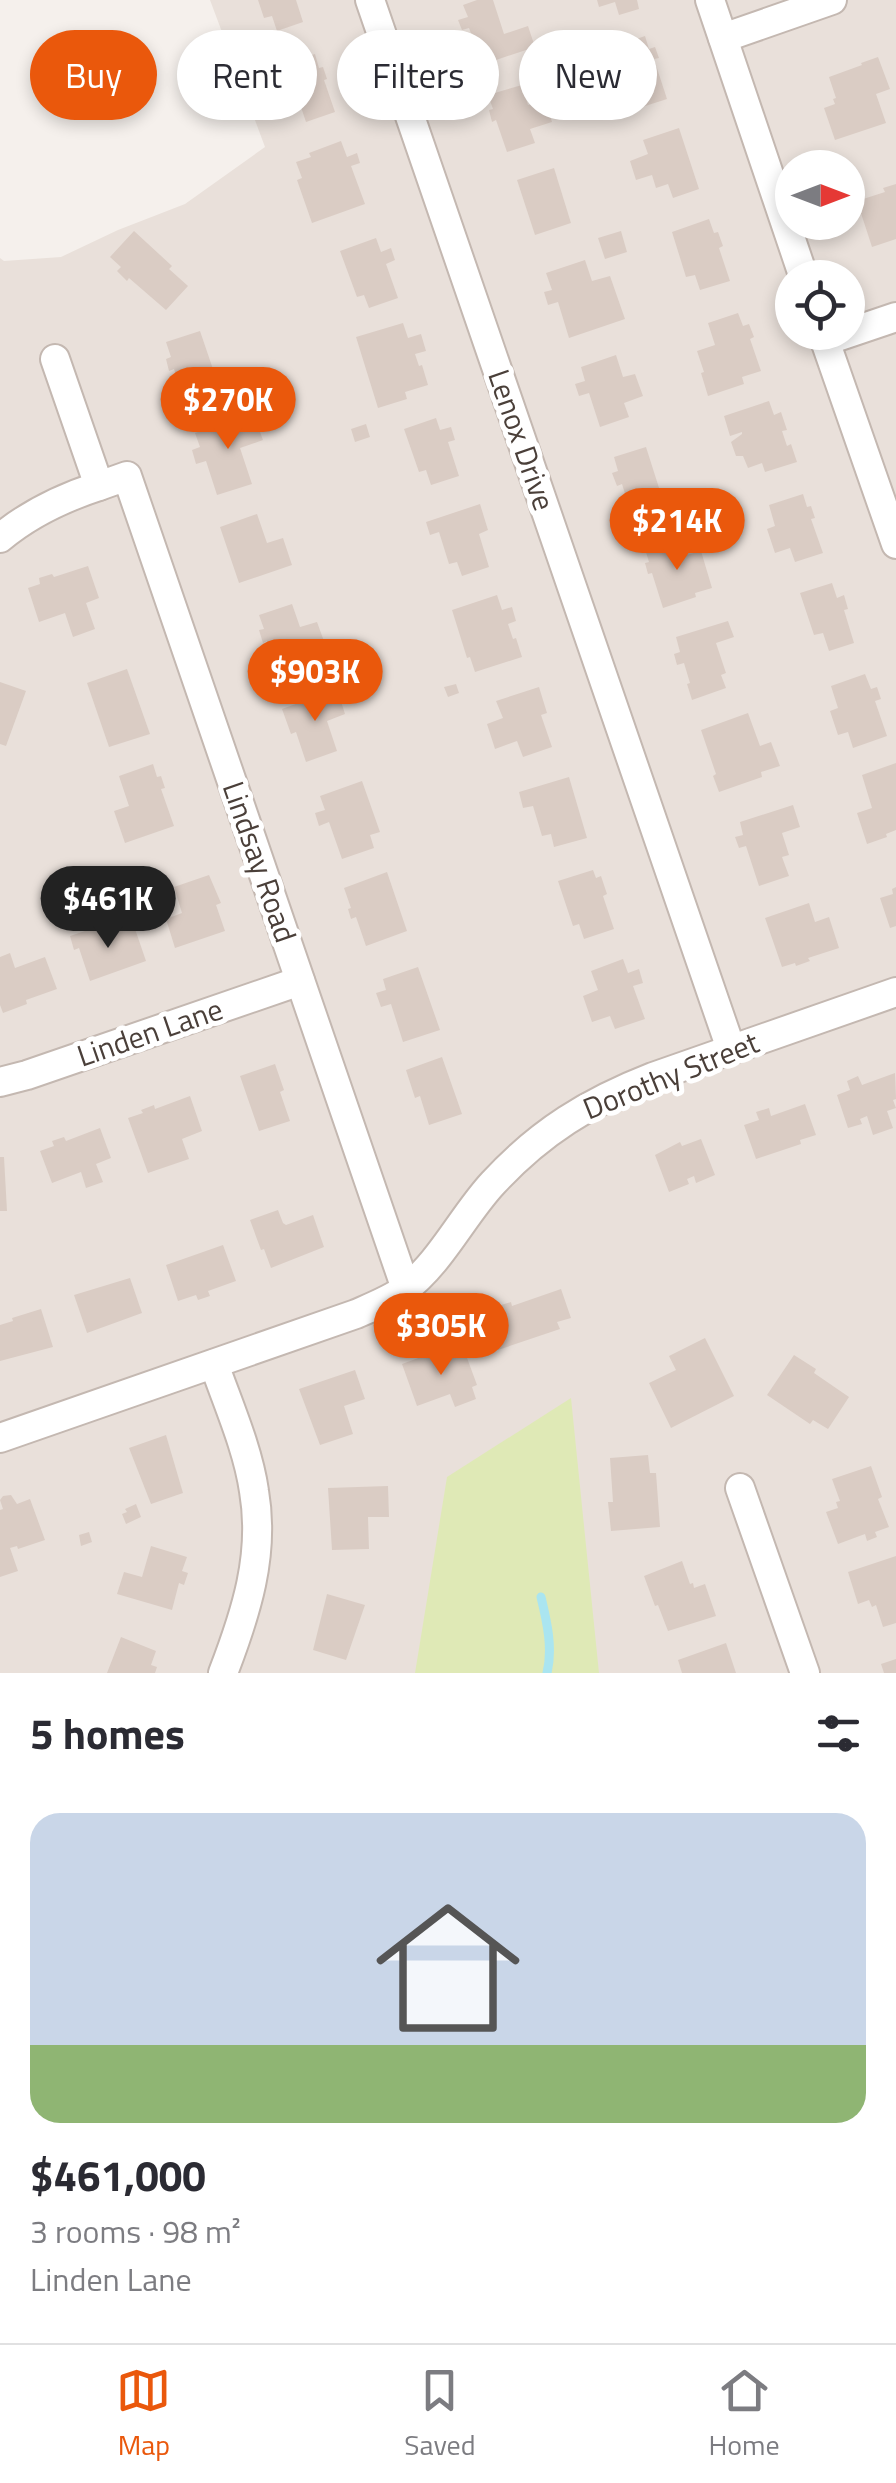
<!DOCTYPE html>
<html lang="en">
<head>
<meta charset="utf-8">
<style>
  :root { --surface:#fff; --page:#f2f2f3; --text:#2b2b33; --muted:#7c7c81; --line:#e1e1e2; --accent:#ea580c }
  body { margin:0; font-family:"Titillium Web",sans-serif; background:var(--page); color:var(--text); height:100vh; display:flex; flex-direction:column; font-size:38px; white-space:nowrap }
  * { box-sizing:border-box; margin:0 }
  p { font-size:32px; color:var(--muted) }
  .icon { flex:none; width:55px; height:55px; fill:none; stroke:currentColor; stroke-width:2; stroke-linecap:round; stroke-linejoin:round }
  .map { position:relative; height:1673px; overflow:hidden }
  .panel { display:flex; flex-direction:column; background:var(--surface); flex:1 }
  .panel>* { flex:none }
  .guide { position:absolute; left:30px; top:30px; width:838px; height:90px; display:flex; gap:20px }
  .needle { width:65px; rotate:90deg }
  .controls { position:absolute; left:775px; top:150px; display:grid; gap:20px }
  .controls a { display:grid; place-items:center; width:90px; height:90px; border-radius:50%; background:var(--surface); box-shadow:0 5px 15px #0003; font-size:50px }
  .price { position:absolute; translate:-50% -85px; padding:0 22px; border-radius:35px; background:var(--accent); color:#fff; font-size:32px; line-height:65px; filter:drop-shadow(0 2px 5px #0008) }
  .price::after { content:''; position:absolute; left:50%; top:60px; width:30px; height:22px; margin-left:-15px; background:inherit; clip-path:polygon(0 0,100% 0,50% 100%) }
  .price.current { background:#222; color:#fff }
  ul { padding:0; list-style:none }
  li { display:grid; align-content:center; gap:20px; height:530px; padding:0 30px }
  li+li { border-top:2px solid var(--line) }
  li span { display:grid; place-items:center; height:310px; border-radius:30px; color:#555 }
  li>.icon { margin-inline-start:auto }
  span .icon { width:180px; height:180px; fill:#fffc; stroke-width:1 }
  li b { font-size:42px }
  h2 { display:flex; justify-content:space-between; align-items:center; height:120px; padding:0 30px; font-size:42px }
  .tag { padding:0 35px; border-radius:45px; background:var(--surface); box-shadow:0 5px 15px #0003; font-size:35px; line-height:90px }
  .tag.current { background:var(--accent); color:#fff }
  .tab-bar { display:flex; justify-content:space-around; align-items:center; height:140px; border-top:2px solid var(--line); background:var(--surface); font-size:28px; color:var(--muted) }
  .tab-bar a { display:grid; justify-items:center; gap:5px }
  .tab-bar .current { color:var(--accent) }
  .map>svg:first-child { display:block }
</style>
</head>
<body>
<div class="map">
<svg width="896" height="1673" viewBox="0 0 896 1673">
  <rect width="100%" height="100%" fill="#f5f0ec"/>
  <path fill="#e9e0da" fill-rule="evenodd" d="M210,0h686v1673h-896v-1415l4,3 57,-4 57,-27 67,-26 80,-57zM792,168h56v54h-56zM792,278h56v54h-56z"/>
  <polygon fill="#dfe9b6" points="571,1398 599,1673 415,1673 447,1477"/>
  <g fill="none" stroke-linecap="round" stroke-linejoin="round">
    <path stroke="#aae5f0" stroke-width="9" d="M541,1597c6,25 12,51 6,76"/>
  </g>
  <g fill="#daccc4">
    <polygon points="258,0 296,0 303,22 277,31 272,16 264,18"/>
    <polygon points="477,0 493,0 504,34 528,26 535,47 496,60 495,57 476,64 469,45 475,44 469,28 462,30 458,20 468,17 463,5"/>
    <polygon points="597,0 637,0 639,9 619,15 615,2 599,7"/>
    <polygon points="645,36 649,49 655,47 659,58 654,59 667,99 639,108 635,97 628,99 611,48"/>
    <polygon points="315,54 319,68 323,67 327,79 324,80 335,112 306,122 301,107 295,109 280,66"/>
    <polygon points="878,57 890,89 876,94 886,123 835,140 824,108 835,104 833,99 836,98 829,77 862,65 861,63"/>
    <polygon points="522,85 528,105 545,99 552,122 530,129 535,143 507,152 496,120 492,122 489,110 493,109 488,95"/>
    <polygon points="679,128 699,189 673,198 668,184 656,188 652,175 636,180 630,161 648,154 643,140"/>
    <polygon points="341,141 347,157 357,153 360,163 351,166 365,204 312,223 297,180 302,178 296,162 311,157 309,153"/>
    <polygon points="554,168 571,223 535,235 517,180"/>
    <polygon points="896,184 896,239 872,247 857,201 885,192 883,188"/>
    <polygon points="709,219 714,233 718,232 723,246 719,248 730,281 700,290 695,275 686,277 672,232"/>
    <polygon points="134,231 172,266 169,269 188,286 166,310 129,278 127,281 117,271 121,267 110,257"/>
    <polygon points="621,231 627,252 605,259 598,238"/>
    <polygon points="376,238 381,252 391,248 395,260 386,264 398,298 369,308 364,295 357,297 340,251"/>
    <polygon points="585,260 592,281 610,276 625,319 569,338 558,302 548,305 544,292 552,290 546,273"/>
    <polygon points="738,313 743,326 749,324 754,337 750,339 761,371 742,377 744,384 708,396 701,373 704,372 697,351 715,345 708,323"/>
    <polygon points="403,323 408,338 421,334 426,351 415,354 419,366 422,365 428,385 405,392 407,399 378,408 356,337"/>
    <polygon points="200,331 216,378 209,381 215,396 186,405 174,369 169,371 166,359 171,357 166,342"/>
    <polygon points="616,355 623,377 635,374 643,396 624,403 629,417 600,427 589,393 579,396 575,384 585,381 581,367"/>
    <polygon points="769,401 774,415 781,412 787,430 782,431 787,446 791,444 797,462 765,472 762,463 748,468 743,456 736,456 731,442 742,434 742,432 730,436 724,416"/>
    <polygon points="253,413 263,440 240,448 252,484 217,495 206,461 196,464 192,450 200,447 195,433"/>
    <polygon points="436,418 440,430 451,427 455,440 448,442 459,476 431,485 426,470 419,472 404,429"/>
    <polygon points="366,424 370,437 355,442 351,429"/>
    <polygon points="646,447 660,491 654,493 659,508 632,516 622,484 617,486 612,473 618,471 614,457"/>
    <polygon points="803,494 807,507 811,506 815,518 811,519 823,553 795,562 790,548 775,553 767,529 775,526 769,505"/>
    <polygon points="480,504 488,530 479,534 489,567 462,576 457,562 449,564 439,532 430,535 426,522"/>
    <polygon points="257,514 267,543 283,538 292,565 239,583 220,527"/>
    <polygon points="678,538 683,556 701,551 712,588 695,593 696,597 663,608 652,573 648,574 645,563 649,562 645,549"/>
    <polygon points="88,566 99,598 86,603 95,629 73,637 65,613 39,622 28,588 40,584 39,578 52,574 54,577"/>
    <polygon points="832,583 837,598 844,595 848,609 844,610 854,643 829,651 823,633 814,635 800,593"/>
    <polygon points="497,595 502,610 512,607 516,621 508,624 513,639 516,638 522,657 475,672 470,657 467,658 452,610"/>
    <polygon points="292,604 300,627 317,622 325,644 300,653 305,667 279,676 267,641 263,643 259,630 264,629 259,615"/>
    <polygon points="728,621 734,637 716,643 726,673 721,675 726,688 692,700 687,684 690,683 684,663 677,665 674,654 680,652 676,637"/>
    <polygon points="127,669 150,734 109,747 87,683"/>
    <polygon points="865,674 871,689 877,687 881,699 875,701 887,736 853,748 848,732 838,735 830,711 838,708 831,686"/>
    <polygon points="0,682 26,691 6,746 0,744"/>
    <polygon points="456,684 459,693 448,697 444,687"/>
    <polygon points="539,687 547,713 541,715 552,747 523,757 517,741 495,749 487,724 503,718 496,701"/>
    <polygon points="337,689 345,714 327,721 337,751 306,762 296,732 291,734 282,709"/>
    <polygon points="748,713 760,746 771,742 780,766 761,772 762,777 719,792 713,776 716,774 701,730"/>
    <polygon points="896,763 896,830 886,834 887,837 867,844 857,813 872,808 862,775"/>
    <polygon points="153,764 157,777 161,776 165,788 161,789 174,826 125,843 114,811 129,806 119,776"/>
    <polygon points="569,777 587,838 554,847 551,834 542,836 533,806 523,808 519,792"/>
    <polygon points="362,781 380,832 370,835 374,848 342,859 329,822 319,826 315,813 325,810 320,796"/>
    <polygon points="793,805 800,827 782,833 789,855 782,857 789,876 759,886 746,846 739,848 735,837 743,835 740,822"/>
    <polygon points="593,870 596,878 601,876 607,894 603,896 614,929 584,939 579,924 573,926 558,881"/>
    <polygon points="387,872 407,931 366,946 356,917 351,919 348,909 351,908 344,888"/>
    <polygon points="209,875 221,903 216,905 225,931 175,948 166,919 182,913 174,887"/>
    <polygon points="896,887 896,926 890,928 880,898 893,894 892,889"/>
    <polygon points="809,903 815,922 829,917 839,948 808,958 810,961 796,966 795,963 782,967 765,918"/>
    <polygon points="100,926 103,936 134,926 146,961 90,981 79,948 74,950 70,936"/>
    <polygon points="10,953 15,968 45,957 57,989 26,1000 27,1004 3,1013 0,1005 0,957"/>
    <polygon points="623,959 628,973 639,969 643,983 633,986 645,1019 615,1029 610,1016 592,1022 583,996 598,990 591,971"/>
    <polygon points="418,967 440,1030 403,1042 391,1004 381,1007 376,993 386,990 383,979"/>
    <polygon points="442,1057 462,1114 429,1125 420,1096 415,1098 406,1070"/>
    <polygon points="275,1064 284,1090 280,1092 290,1121 259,1131 240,1076"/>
    <polygon points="895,1073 896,1099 893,1100 896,1108 887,1111 893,1128 873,1135 867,1116 860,1119 862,1124 848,1128 837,1095 850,1090 847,1081 858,1076 862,1085"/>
    <polygon points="190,1096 202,1131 182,1139 189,1159 148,1173 128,1118 143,1113 141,1110 154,1105 155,1109"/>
    <polygon points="805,1104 816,1135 800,1140 801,1144 756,1159 744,1125 759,1120 756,1112 769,1108 771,1116"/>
    <polygon points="100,1128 111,1158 96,1164 103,1182 86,1188 81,1172 52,1183 40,1151 54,1146 52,1141 64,1137 66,1141"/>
    <polygon points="701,1139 715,1175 696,1183 694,1176 687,1179 689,1184 669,1192 655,1155 680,1142 682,1146"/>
    <polygon points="0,1157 4,1157 7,1211 0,1211"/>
    <polygon points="278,1210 283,1223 286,1225 313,1215 324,1247 271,1268 264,1249 261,1250 250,1220"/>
    <polygon points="223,1245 236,1281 208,1291 210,1296 198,1300 196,1295 178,1301 166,1265"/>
    <polygon points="130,1278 142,1313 87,1333 74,1295"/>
    <polygon points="561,1289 571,1318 557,1322 560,1329 498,1350 486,1314 499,1310 498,1306 511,1302 512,1306"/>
    <polygon points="41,1309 53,1347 0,1361 0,1325 13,1321 12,1318"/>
    <polygon points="705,1338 734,1396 671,1428 649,1383 676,1370 669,1356"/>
    <polygon points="463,1347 477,1385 472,1387 476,1399 455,1407 450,1394 417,1406 402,1364 432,1353 434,1358"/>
    <polygon points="794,1355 816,1369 814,1373 849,1397 828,1429 813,1420 810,1424 767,1395"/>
    <polygon points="355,1370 365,1399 344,1406 353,1434 320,1445 299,1389"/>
    <polygon points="166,1435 183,1493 151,1504 129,1448"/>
    <polygon points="648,1455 650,1473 656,1473 660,1527 611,1531 608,1502 613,1502 610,1458"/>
    <polygon points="871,1466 882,1497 878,1499 889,1527 875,1532 877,1537 867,1541 865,1534 838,1544 826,1512 838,1508 836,1502 840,1501 832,1479"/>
    <polygon points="388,1486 389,1517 368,1517 369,1549 332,1550 328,1488"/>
    <polygon points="11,1495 17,1504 30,1499 45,1540 18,1549 17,1546 10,1548 18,1571 0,1577 0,1510 3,1509 0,1500 3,1496"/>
    <polygon points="136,1504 141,1517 126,1524 122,1514 127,1512 125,1509"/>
    <polygon points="89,1532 92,1542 81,1546 79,1535"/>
    <polygon points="151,1546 187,1557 182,1571 188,1573 184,1585 179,1583 172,1610 117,1594 124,1572 142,1577"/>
    <polygon points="896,1556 896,1623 883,1627 876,1605 872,1607 869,1600 858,1604 848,1572"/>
    <polygon points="682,1561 690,1584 693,1583 694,1588 705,1584 716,1616 668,1631 658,1605 655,1606 644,1576"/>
    <polygon points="327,1594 365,1605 346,1660 313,1650"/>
    <polygon points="121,1637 156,1651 151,1665 157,1667 155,1673 107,1673"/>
    <polygon points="726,1643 736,1673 682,1673 678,1660"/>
    <polygon points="896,1659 896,1673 884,1673 881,1664"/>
  </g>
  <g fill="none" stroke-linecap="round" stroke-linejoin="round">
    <defs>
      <g id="street">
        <polyline points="370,0 731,1049"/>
        <polyline points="710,0 804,278"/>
        <polyline points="723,38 832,0"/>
        <polyline points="822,332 896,544"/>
        <polyline points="825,341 896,317"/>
        <polyline points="55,359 99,486 127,476 406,1289"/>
        <path d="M0,538c30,-25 62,-40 99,-52"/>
        <polyline points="0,1082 27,1075 300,981"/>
        <path d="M214,1364c14,40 34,85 40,127 11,64 -8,122 -31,182"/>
        <path d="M0,1438l356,-124c16,-7 34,-14 48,-24 36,-26 59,-75 89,-107 47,-51 96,-81 160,-106l243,-85"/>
        <polyline points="740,1488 805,1673"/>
      </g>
    </defs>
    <use href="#street" stroke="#c4b8b1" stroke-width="32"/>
    <use href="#street" stroke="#fff" stroke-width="28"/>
  </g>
  <g text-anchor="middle" stroke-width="10" stroke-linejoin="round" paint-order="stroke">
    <g font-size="30" fill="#4a3f39" stroke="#fff">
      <text transform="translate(521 440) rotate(71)" y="10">Lenox Drive</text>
      <text transform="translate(259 862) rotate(71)" y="10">Lindsay Road</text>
      <text transform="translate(150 1033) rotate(-19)" y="10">Linden Lane</text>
      <text transform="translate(671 1076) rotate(-22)" y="10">Dorothy Street</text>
    </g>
  </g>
</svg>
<div class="controls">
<a><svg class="needle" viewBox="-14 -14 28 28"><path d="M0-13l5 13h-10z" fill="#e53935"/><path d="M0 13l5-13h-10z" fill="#7c7c81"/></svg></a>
<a><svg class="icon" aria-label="locate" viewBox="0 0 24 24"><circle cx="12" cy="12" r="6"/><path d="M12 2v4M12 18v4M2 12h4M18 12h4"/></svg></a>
</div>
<b class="price" style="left:228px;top:452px">$270K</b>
<b class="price" style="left:677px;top:573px">$214K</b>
<b class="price" style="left:315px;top:724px">$903K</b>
<b class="price current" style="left:108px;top:951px">$461K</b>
<b class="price" style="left:441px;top:1378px">$305K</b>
<div class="guide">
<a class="tag current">Buy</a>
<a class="tag">Rent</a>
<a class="tag">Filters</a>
<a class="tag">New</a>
</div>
</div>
<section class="panel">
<h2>5 homes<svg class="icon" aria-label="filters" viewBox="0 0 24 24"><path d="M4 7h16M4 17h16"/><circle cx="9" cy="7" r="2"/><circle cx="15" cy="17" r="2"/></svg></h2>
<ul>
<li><span style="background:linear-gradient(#c9d6e8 75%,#8fb573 0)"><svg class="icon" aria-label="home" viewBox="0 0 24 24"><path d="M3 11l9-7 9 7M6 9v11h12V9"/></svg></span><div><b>$461,000</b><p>3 rooms · 98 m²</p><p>Linden Lane</p></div></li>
</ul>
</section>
<nav class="tab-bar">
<a class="current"><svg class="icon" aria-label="map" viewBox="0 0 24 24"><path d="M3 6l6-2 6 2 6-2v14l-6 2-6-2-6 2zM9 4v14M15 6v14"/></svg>Map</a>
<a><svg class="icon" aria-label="saved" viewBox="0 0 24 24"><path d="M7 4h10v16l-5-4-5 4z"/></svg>Saved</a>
<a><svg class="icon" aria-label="home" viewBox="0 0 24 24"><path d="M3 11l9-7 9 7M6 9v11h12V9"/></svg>Home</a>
</nav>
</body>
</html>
